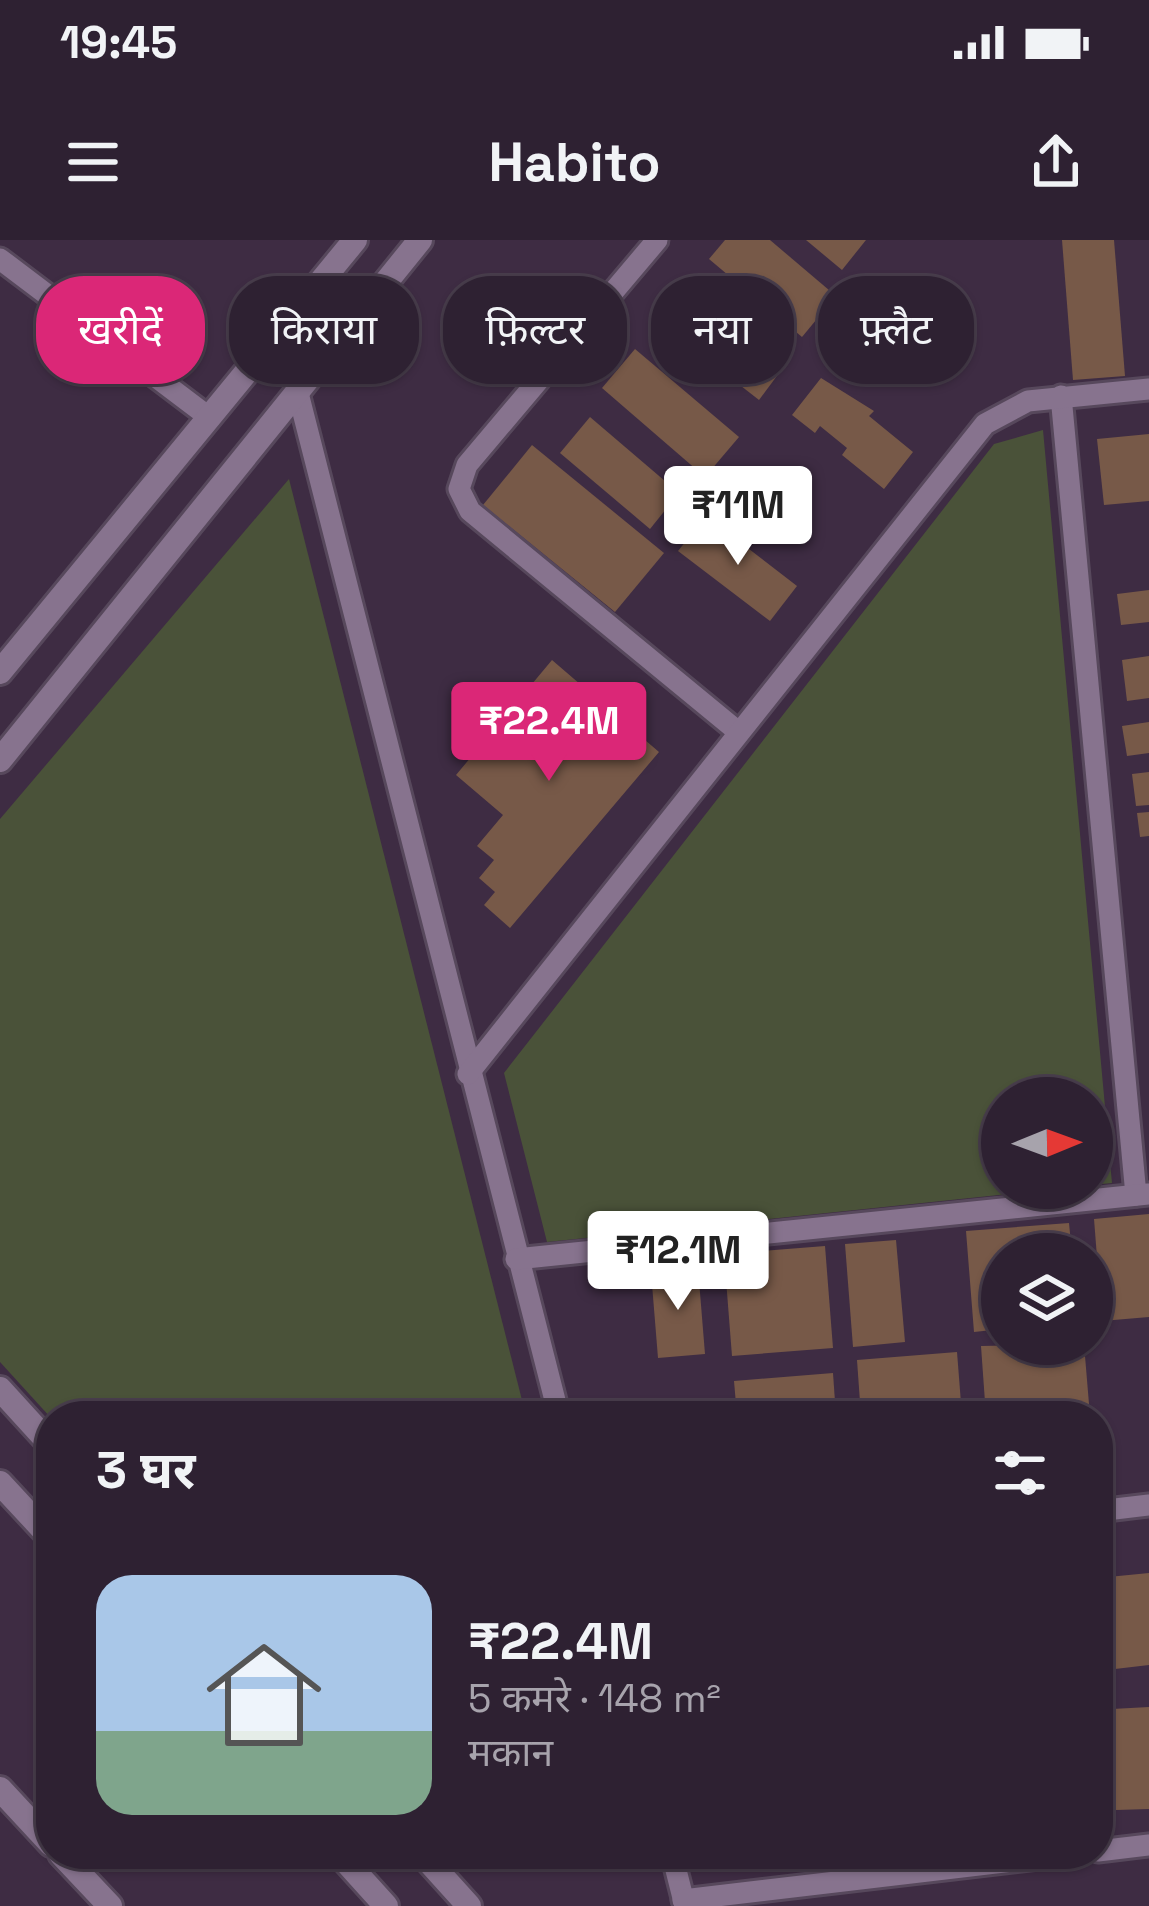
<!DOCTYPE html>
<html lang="hi">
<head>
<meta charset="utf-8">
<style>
  :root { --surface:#2e2132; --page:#3a2e3e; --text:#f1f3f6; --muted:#a7a3ac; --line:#493e4d; --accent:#db2777 }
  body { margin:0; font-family:"Space Grotesk","Noto Sans Devanagari",sans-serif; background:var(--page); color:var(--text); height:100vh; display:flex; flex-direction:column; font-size:45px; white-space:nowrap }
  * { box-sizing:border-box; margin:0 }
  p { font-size:39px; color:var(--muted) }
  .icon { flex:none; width:66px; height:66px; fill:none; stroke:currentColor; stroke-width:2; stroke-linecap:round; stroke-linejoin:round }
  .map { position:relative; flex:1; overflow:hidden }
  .details { position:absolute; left:36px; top:1161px; width:1077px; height:468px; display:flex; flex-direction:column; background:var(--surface); border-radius:48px; box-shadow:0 3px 9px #0004,0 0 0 3px var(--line) }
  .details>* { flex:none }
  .banner { position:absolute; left:36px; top:36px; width:1077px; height:108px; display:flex; gap:24px }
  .needle { width:78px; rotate:89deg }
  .buttons { position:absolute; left:981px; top:837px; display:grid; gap:24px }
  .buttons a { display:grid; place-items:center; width:132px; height:132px; border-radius:50%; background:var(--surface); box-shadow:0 3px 9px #0004,0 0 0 3px var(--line); font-size:60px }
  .price { position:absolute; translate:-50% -102px; padding:0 27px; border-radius:12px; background:#fff; color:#222; font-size:39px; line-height:78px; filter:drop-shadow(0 3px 6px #0008) }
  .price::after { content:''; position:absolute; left:50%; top:72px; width:36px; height:27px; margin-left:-18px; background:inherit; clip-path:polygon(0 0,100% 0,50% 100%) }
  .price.selected { background:var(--accent); color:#fff }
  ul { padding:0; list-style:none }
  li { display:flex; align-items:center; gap:36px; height:300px; padding:0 60px }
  li span { display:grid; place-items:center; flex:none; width:336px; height:240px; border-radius:36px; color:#555 }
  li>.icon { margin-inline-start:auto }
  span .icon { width:144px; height:144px; fill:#fffc; stroke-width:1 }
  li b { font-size:51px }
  h2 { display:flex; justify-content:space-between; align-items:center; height:144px; padding:0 60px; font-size:51px }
  .pill { padding:0 42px; border-radius:48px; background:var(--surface); box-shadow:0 3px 9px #0004,0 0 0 3px var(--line); font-size:42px; line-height:108px }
  .pill.selected { background:var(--accent); color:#fff }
  .status { display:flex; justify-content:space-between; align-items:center; height:84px; padding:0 60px; background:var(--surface); direction:ltr }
  .status svg { height:33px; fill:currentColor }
  header { display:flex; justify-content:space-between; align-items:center; height:156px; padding:0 60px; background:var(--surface); font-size:54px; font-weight:600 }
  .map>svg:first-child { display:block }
</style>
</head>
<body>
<div class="status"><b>19:45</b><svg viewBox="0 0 49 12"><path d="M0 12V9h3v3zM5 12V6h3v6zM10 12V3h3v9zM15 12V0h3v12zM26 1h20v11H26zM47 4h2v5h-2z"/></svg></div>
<header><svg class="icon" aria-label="menu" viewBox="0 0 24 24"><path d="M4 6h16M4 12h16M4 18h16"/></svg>Habito<svg class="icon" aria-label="share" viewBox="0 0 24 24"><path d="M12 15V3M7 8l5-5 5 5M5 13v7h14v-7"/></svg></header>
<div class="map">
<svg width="1149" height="1666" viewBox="0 0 1149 1666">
  <rect width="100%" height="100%" fill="#3e2c43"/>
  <g fill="#4a5239">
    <polygon points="1043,190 1112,943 1092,945 1092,858 1002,858 1002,948 1066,948 547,1002 504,833 994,204"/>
    <polygon points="289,239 526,1176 51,1178 0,1122 0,579"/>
  </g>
  <g fill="#775948">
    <polygon points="725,0 770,0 836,56 802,97 709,19"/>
    <polygon points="806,0 866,0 842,30"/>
    <polygon points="1062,0 1114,0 1125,136 1073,140"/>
    <polygon points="695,42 791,117 759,160 663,85"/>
    <polygon points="635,109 739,197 705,237 602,148"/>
    <polygon points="821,138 874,171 869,176 913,212 884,249 842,215 847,208 820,186 815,193 792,175"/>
    <polygon points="590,177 679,253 650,289 560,213"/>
    <polygon points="1149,194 1149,261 1104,265 1097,199"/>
    <polygon points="532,205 664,313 615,372 483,265"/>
    <polygon points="706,276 797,346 770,381 678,311"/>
    <polygon points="1149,350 1149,382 1121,385 1117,354"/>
    <polygon points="1149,416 1149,458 1127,461 1122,420"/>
    <polygon points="552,420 659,512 510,688 484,665 495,652 479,638 494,620 477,606 503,575 456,535"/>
    <polygon points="1149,482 1149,513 1127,516 1122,486"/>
    <polygon points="1149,532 1149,565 1136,566 1132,534"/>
    <polygon points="1149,572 1149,596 1140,597 1137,573"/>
    <polygon points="1149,974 1149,1077 1102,1081 1094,979"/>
    <polygon points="1069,983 1072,1014 1002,1014 1002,1089 974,1092 966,991"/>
    <polygon points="896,1000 905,1102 853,1107 845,1004"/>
    <polygon points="825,1006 833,1108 732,1116 724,1014"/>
    <polygon points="698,1028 705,1114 658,1118 651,1032"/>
    <polygon points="1084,1104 1090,1176 986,1176 981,1106"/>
    <polygon points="957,1112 962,1176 861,1176 857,1120"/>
    <polygon points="833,1133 836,1176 737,1176 734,1141"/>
    <polygon points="1149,1333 1149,1425 1098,1431 1098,1338"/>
    <polygon points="1149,1467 1149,1569 1116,1570 1112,1469"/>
    <polygon points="753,1614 799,1614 799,1617 754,1622"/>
  </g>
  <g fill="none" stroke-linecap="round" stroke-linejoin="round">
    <defs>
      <g id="minor">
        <polyline points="657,0 467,225 459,249 470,271 736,490"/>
        <polyline points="0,19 210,178"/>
        <polyline points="298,153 559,1176"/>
        <polyline points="1061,156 1136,955"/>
        <polyline points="468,834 985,184 1028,161 1149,149"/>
        <polyline points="516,1019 1148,954"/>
        <polyline points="1098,1271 1149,1265"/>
        <polyline points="1098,1611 1149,1605"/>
        <polyline points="672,1614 685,1666"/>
        <polyline points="683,1660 1073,1614"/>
      </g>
      <g id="tertiary">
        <polyline points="0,432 355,0"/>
        <polyline points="0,520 420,0"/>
        <polyline points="0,1149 51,1205"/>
        <polyline points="0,1243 51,1298"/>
        <polyline points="0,1549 51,1604"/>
        <polyline points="61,1614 110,1666"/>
        <polyline points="339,1614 386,1666"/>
        <polyline points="422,1614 469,1666"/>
      </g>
    </defs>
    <use href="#minor" stroke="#57485c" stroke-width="27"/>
    <use href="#tertiary" stroke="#57485c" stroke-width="30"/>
    <use href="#minor" stroke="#87738e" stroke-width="21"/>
    <use href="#tertiary" stroke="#87738e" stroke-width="24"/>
  </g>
</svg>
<div class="buttons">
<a><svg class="needle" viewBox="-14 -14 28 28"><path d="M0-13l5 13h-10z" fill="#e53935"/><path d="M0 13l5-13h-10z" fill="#a7a3ac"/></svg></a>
<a><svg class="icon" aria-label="layers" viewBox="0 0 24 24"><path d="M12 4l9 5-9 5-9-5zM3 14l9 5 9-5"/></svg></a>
</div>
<b class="price" style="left:738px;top:328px">₹11M</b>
<b class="price selected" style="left:549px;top:544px">₹22.4M</b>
<b class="price" style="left:678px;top:1073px">₹12.1M</b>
<div class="banner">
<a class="pill selected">खरीदें</a>
<a class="pill">किराया</a>
<a class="pill">फ़िल्टर</a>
<a class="pill">नया</a>
<a class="pill">फ़्लैट</a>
</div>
<section class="details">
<h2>3 घर<svg class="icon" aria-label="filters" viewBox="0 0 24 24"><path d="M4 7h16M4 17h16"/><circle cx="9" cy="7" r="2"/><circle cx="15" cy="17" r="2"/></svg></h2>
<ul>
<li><span style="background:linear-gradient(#a9c7e8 65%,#7fa58c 0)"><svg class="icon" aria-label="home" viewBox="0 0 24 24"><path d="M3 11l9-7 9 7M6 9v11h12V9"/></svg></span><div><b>₹22.4M</b><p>5 कमरे · 148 m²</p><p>मकान</p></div></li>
</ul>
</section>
</div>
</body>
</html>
